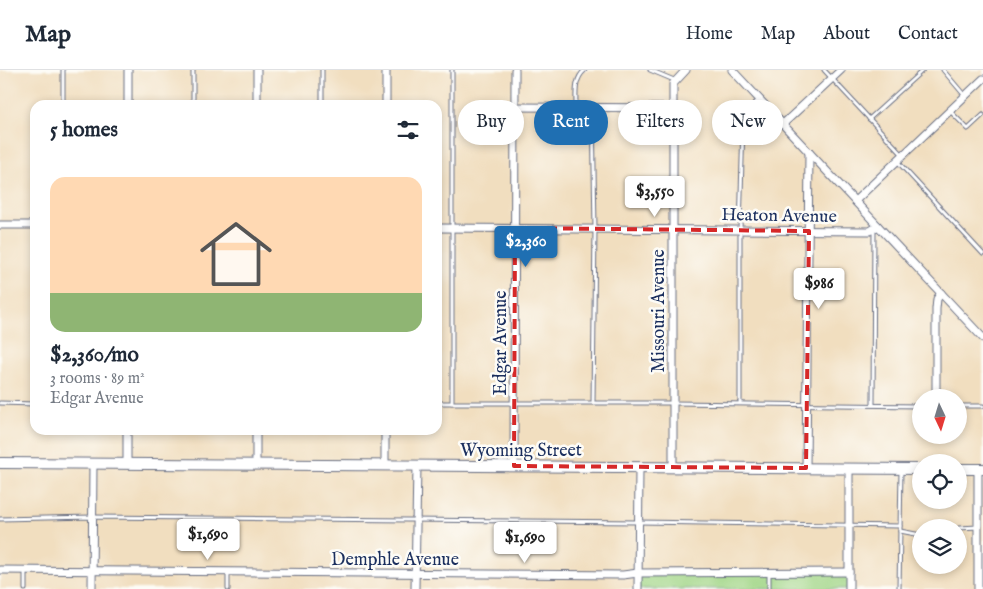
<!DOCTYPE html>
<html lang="en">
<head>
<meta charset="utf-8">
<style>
  :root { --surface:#fff; --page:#f2f2f3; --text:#1f2937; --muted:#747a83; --line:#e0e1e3; --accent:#1f6fb2 }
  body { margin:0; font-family:"IM FELL English",serif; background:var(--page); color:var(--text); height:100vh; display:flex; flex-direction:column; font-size:19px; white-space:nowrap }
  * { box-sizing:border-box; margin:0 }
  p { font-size:16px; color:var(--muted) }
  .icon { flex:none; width:28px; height:28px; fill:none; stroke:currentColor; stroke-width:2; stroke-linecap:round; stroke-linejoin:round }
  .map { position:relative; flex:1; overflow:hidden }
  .drawer { position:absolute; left:30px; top:30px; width:412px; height:335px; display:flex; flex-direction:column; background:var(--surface); border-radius:15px; box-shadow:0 2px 8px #0003 }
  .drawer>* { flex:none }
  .banner { position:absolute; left:458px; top:30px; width:450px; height:45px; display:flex; gap:10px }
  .needle { width:32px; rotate:176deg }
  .controls { position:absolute; left:912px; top:319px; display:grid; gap:10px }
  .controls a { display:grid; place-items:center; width:55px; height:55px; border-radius:50%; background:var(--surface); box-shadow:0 2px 8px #0003; font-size:25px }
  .price { position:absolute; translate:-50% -42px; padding:0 11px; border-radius:5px; background:#fff; color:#222; font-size:16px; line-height:32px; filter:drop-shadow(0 1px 2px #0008) }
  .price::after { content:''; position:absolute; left:50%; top:30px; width:15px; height:11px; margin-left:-8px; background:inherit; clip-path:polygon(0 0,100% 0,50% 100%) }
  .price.current { background:var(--accent); color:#fff }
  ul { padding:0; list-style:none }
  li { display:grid; align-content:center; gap:10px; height:265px; padding:0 20px }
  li+li { border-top:1px solid var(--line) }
  li span { display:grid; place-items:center; height:155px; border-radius:15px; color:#555 }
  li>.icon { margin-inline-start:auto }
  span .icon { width:90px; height:90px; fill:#fffc; stroke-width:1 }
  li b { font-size:21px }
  h2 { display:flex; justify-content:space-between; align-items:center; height:60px; padding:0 20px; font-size:21px }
  .chip { padding:0 18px; border-radius:22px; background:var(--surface); box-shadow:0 2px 8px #0003; font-size:18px; line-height:45px }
  .chip.current { background:var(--accent); color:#fff }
  header { display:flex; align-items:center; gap:30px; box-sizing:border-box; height:70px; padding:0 25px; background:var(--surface); border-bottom:1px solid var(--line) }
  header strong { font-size:24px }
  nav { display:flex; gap:28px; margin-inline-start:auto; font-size:18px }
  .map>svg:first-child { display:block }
</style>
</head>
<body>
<header>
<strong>Map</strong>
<nav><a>Home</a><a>Map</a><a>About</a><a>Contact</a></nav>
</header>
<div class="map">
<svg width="983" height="519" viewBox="0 0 983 519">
  <rect width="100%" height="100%" fill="#fdfcf7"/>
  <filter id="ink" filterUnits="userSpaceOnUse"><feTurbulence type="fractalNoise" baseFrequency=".02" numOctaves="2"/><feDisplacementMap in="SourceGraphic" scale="10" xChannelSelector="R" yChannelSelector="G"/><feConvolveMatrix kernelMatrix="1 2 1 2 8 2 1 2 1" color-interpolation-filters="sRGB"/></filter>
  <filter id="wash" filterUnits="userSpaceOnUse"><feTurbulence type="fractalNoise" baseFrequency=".0096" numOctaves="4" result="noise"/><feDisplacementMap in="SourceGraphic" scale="20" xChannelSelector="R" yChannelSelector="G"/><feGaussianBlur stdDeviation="1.12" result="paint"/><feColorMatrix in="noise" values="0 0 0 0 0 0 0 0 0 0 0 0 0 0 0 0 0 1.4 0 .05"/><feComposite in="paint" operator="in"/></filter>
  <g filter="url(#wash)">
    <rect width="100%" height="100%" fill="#f1debf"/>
    <polygon fill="#a1d687" stroke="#5e8272" points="849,502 849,519 638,519 638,503"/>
  </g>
  <g filter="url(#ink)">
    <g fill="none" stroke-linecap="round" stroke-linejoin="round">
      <defs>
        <g id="lane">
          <polyline points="63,0 63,35"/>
          <polyline points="193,0 193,35"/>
          <polyline points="452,0 452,333"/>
          <polyline points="650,0 674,10"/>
          <polyline points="824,0 903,85"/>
          <polyline points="943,0 965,26"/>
          <polyline points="322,35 322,0"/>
          <path d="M576,37c0,-13 -2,-28 9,-37"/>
          <polyline points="950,41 968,59 983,45"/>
          <polyline points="869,49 923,0"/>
          <polyline points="898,92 983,184"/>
          <polyline points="0,333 35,334"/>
          <polyline points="438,333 673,333 921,336"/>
          <polyline points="593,333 595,159 593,38"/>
          <polyline points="740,333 740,160 743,54 747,40 759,30"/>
          <polyline points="873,335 874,160"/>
          <polyline points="959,336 983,336"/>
          <polyline points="0,449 92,447 639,452 900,456"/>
          <polyline points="959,458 978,457"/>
          <polyline points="900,461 921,465"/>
          <polyline points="228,503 228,519"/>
          <polyline points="25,519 25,501"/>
          <polyline points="769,519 769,504"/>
          <polyline points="899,519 901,400"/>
        </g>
        <g id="street">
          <polyline points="732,0 983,268"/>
          <polyline points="128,35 128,0"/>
          <polyline points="257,35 257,0"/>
          <polyline points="386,35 386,0"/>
          <polyline points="515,37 673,38"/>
          <polyline points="783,54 841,0"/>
          <polyline points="855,131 983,9"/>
          <polyline points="0,155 35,155"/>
          <polyline points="438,158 870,161 878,156"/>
          <polyline points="936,328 936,239 937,229 941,223"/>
          <polyline points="127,393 127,360"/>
          <polyline points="256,394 256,360"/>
          <polyline points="385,395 385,360"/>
          <polyline points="514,396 515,0"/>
          <polyline points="673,397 673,14 686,0"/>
          <polyline points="806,398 809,82"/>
          <polyline points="0,500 623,505 638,503 849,502"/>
          <polyline points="92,519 93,393"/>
          <polyline points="415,519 417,395"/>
          <polyline points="638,519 639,397"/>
          <polyline points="849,519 849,398"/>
          <polyline points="978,519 978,399"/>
        </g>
        <g id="secondary">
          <polyline points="0,393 921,399"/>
          <polyline points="959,399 983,399"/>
        </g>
      </defs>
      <use href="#lane" stroke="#666c80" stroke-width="5"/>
      <use href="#street" stroke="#666c80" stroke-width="9"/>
      <use href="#secondary" stroke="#666c80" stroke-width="12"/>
      <use href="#lane" stroke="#fff" stroke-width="3"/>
      <use href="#street" stroke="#fff" stroke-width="7"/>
      <use href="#secondary" stroke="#fff" stroke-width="10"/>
    </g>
  </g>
  <path fill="none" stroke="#d62828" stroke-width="4" stroke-dasharray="10 6" stroke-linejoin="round" d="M515,158l294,3 -3,237 -292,-2z"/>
  <g text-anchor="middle" stroke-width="5" stroke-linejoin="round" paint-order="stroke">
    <g font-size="18" fill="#1b2f5e" stroke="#fdfcf7">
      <text transform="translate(779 145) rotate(1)" y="6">Heaton Avenue</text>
      <text transform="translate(658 241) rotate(-90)" y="6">Missouri Avenue</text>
      <text transform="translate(500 273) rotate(-90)" y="6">Edgar Avenue</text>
      <text x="521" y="386">Wyoming Street</text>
      <text x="395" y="495">Demphle Avenue</text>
    </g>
  </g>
</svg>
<div class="controls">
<a><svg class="needle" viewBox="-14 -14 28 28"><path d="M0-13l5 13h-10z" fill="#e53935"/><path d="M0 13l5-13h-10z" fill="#747a83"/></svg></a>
<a><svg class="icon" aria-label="locate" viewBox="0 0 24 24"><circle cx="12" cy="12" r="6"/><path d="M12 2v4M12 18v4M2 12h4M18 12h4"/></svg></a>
<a><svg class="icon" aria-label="layers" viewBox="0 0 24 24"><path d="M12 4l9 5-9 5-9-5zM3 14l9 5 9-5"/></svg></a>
</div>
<b class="price" style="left:655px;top:148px">$3,550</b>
<b class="price current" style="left:526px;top:198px">$2,360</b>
<b class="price" style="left:819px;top:240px">$986</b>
<b class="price" style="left:208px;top:491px">$1,690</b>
<b class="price" style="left:525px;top:494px">$1,690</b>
<div class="banner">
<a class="chip">Buy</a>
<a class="chip current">Rent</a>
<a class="chip">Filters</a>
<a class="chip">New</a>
</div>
<section class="drawer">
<h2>5 homes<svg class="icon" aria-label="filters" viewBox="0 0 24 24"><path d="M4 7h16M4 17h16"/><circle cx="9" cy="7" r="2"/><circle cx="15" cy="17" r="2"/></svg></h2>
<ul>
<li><span style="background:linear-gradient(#ffd9b3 75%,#8fb573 0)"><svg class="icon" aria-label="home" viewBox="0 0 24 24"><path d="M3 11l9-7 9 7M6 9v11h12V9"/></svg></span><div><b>$2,360/mo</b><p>3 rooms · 89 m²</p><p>Edgar Avenue</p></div></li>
</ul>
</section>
</div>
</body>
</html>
